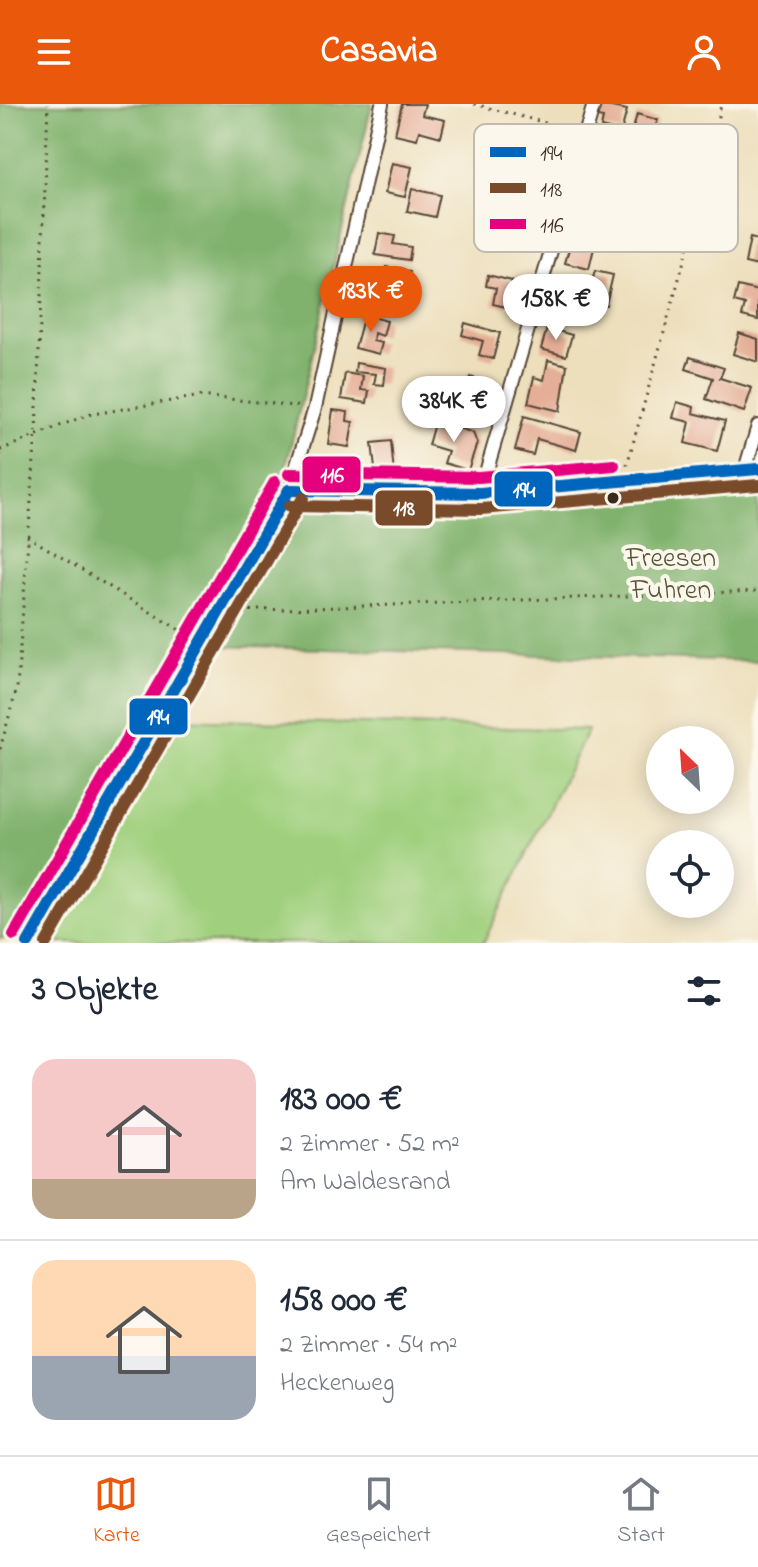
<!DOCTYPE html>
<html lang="de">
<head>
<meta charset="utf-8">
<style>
  :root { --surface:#fff; --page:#f2f2f3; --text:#1f2937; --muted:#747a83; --line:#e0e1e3; --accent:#ea580c }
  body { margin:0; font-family:"Indie Flower",sans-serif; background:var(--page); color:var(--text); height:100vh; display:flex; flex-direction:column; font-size:30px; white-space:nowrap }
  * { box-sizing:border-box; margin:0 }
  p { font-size:26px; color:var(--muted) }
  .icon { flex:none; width:44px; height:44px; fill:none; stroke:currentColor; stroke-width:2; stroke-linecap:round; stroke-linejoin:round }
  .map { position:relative; height:839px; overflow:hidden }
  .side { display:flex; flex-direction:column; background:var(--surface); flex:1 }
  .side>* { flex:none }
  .needle { width:52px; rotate:335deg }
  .tools { position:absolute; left:646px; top:622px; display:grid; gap:16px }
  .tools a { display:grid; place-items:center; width:88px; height:88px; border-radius:50%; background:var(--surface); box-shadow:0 4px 20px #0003; font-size:40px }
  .price { position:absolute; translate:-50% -68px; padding:0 18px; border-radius:28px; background:#fff; color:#222; font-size:26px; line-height:52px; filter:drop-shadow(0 2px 4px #0008) }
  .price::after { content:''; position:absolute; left:50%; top:48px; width:24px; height:18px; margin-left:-12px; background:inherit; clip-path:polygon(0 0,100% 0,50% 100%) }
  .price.on { background:var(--accent); color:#fff }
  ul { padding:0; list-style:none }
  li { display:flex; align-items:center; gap:24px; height:200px; padding:0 32px }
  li+li { border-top:2px solid var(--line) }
  li span { display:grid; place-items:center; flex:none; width:224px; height:160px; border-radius:24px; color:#555 }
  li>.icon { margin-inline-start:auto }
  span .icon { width:96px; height:96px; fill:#fffc; stroke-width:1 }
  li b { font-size:34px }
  h2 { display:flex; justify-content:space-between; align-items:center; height:96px; padding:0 32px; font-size:34px }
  header { display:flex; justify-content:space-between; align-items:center; height:104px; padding:0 32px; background:var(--accent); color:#fff; font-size:36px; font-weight:700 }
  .tabs { display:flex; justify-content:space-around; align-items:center; height:112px; border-top:2px solid var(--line); background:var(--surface); font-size:22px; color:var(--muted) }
  .tabs a { display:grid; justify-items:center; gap:4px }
  .tabs .on { color:var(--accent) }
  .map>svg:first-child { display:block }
</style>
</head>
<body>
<header><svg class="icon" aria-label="menu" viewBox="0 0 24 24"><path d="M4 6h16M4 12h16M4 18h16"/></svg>Casavia<svg class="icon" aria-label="person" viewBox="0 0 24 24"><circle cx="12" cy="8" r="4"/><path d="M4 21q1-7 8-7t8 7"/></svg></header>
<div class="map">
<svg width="758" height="839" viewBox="0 0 758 839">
  <rect width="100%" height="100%" fill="#fbf7ec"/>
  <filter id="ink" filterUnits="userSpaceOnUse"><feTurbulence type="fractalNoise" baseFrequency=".0125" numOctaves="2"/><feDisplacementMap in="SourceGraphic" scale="16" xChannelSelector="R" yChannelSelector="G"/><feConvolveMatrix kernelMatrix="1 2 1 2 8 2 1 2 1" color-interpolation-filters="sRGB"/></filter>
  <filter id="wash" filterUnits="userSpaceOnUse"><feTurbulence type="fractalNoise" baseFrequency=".006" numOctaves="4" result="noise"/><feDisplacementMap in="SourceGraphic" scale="32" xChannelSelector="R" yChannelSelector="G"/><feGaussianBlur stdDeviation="1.8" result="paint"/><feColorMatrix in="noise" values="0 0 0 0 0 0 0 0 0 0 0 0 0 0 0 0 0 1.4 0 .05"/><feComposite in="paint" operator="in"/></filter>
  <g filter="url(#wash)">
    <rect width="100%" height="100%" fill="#eddfbc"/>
    <polygon fill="#a0d07e" stroke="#6e7d4e" stroke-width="2" points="173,615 588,626 483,839 46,839"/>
    <g fill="#80b26d" stroke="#5e6e46" stroke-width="2">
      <polygon points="0,0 372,0 281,383 43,798 24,826 0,835"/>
      <polygon points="758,373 758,557 211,542 294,391 481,397"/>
    </g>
    <g id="blocks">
      <g fill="#e5af97">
        <polygon points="402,0 425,0 422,11 445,16 441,33 419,27 417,35 395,30"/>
        <polygon points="596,0 627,6 621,28 601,23 603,14 593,12"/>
        <polygon points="637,10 658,16 651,39 631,33"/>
        <polygon points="392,59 412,63 405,93 385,89"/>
        <polygon points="412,85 440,91 435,113 407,107"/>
        <polygon points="379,129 395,132 393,140 411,143 409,156 375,151"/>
        <polygon points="750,134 758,136 758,162 745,159"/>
        <polygon points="571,138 594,144 589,165 565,159"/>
        <polygon points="386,163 410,168 406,187 391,184 387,200 368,195 373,172 383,175"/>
        <polygon points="595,167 613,171 606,201 587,196"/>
        <polygon points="488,171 512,177 506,203 493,200 496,184 486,182"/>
        <polygon points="562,175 582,180 574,213 554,209"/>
        <polygon points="738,182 758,187 758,216 742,212 745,201 734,198"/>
        <polygon points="364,211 387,217 383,232 374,229 373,237 382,239 379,250 355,244"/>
        <polygon points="465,219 500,229 493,255 479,251 483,237 462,231"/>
        <polygon points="547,224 572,231 566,252 541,245"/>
        <polygon points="739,229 758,235 758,258 733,250"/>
        <polygon points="690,253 724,264 720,274 752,284 744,308 706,295 713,274 686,265"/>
        <polygon points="548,256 567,261 560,307 528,299 534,273 544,276"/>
        <polygon points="356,259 386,264 384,281 374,280 376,270 355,268"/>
        <polygon points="345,269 363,272 361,286 369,287 367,299 341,295"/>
        <polygon points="470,273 487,278 482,297 465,292"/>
        <polygon points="677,298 694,303 693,309 725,317 717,347 685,339 690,318 673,314"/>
        <polygon points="333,306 348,308 347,317 353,318 349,343 328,340"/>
        <polygon points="524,312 581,328 576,346 537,335 533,351 515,346"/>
        <polygon points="435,316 473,329 477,339 468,366 444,359 448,347 428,341"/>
        <polygon points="391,337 394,371 376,373 372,339"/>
        <polygon points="358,356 359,379 340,380 338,357"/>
      </g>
    </g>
  </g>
  <g filter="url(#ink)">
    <use href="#blocks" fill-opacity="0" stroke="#564536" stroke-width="2"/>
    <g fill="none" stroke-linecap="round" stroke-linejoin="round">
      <defs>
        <g id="street">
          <polyline points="745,366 758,322"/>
          <polyline points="289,386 480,389 758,365"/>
          <polyline points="480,389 594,0"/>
          <polyline points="28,839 289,386 315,304 382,0"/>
        </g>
      </defs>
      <use href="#street" stroke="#564536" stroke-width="16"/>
      <g stroke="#564536" stroke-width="3" stroke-dasharray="2 6" stroke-linecap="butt">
        <polyline points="474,0 572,26"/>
        <polyline points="0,346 87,311 201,292 303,303"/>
        <polyline points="627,361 711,60 721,0"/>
        <polyline points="27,432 191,533"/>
        <polyline points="234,507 758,487"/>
        <polyline points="0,645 17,584 36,329 48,0"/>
      </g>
      <use href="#street" stroke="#fff" stroke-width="12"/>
      <defs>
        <g id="bus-1">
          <polyline points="289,386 480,389 758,365"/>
          <polyline points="28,839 289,386"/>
        </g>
        <g id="bus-2">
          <polyline points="289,402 481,405 758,381"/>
          <polyline points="46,839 303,394"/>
        </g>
        <g id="bus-3">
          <polyline points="289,370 479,373 614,361"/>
          <polyline points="14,831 275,378"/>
        </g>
      </defs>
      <use href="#bus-1" stroke="#fbf7ec" stroke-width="18"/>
      <use href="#bus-2" stroke="#fbf7ec" stroke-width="18"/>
      <use href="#bus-3" stroke="#fbf7ec" stroke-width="18"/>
      <use href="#bus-1" stroke="#0065bd" stroke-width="12"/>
      <use href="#bus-2" stroke="#7a4b2a" stroke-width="12"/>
      <use href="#bus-3" stroke="#e5007d" stroke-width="12"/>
    </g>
  </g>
  <circle fill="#3b2a1e" stroke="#fbf7ec" stroke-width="3" cx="613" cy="394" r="7"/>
  <g text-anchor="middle" stroke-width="8" stroke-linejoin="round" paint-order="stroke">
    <g font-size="28" fill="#545436" stroke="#fbf7ec">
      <text x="671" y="462">Freesen<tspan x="671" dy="32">Fuhren</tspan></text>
    </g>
  </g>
  <rect x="474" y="20" width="264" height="128" rx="12" fill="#fbf7ec" stroke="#c1baae" stroke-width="2"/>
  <rect x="490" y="43" width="36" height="10" fill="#0065bd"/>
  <rect x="490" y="79" width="36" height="10" fill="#7a4b2a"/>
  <rect x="490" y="115" width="36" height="10" fill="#e5007d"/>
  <g font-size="22" fill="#3b2a1e">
    <text x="540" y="56">194</text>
    <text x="540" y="92">118</text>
    <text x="540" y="128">116</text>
  </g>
  <g stroke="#fbf7ec" stroke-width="3">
    <rect x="301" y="351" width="61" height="39" rx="8" fill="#e5007d"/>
    <rect x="493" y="366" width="61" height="38" rx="8" fill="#0065bd"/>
    <rect x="374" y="385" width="60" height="38" rx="8" fill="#7a4b2a"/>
    <rect x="128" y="593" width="61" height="39" rx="8" fill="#0065bd"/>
  </g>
  <g font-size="22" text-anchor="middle" font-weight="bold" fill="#fff">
    <text x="332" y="378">116</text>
    <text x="524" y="393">194</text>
    <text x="404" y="411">118</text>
    <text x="158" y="620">194</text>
  </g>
</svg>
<div class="tools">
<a><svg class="needle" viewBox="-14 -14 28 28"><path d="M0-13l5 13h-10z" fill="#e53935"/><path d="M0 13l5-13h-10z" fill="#747a83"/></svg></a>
<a><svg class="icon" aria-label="locate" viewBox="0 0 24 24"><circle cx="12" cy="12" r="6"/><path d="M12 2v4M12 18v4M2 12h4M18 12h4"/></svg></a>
</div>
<b class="price on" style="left:371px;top:230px">183K €</b>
<b class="price" style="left:556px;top:238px">158K €</b>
<b class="price" style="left:454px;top:340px">384K €</b>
</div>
<section class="side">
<h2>3 Objekte<svg class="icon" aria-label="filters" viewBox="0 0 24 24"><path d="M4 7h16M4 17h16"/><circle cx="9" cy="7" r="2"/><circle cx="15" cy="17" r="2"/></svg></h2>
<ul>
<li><span style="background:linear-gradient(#f6c9c9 75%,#b9a48a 0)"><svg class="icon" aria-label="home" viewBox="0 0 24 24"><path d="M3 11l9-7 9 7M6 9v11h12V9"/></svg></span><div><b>183 000 €</b><p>2 Zimmer · 52 m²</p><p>Am Waldesrand</p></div></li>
<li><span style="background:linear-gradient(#ffd9b3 60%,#9aa5b1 0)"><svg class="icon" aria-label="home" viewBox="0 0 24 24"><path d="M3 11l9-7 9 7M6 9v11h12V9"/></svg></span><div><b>158 000 €</b><p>2 Zimmer · 54 m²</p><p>Heckenweg</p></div></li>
</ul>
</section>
<nav class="tabs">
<a class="on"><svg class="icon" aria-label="map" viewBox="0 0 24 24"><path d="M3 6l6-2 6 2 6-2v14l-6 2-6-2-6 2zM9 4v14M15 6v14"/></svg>Karte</a>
<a><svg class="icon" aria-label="saved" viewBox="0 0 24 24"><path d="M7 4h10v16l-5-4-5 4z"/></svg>Gespeichert</a>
<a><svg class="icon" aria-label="home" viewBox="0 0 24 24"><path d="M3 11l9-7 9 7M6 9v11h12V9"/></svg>Start</a>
</nav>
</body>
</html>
